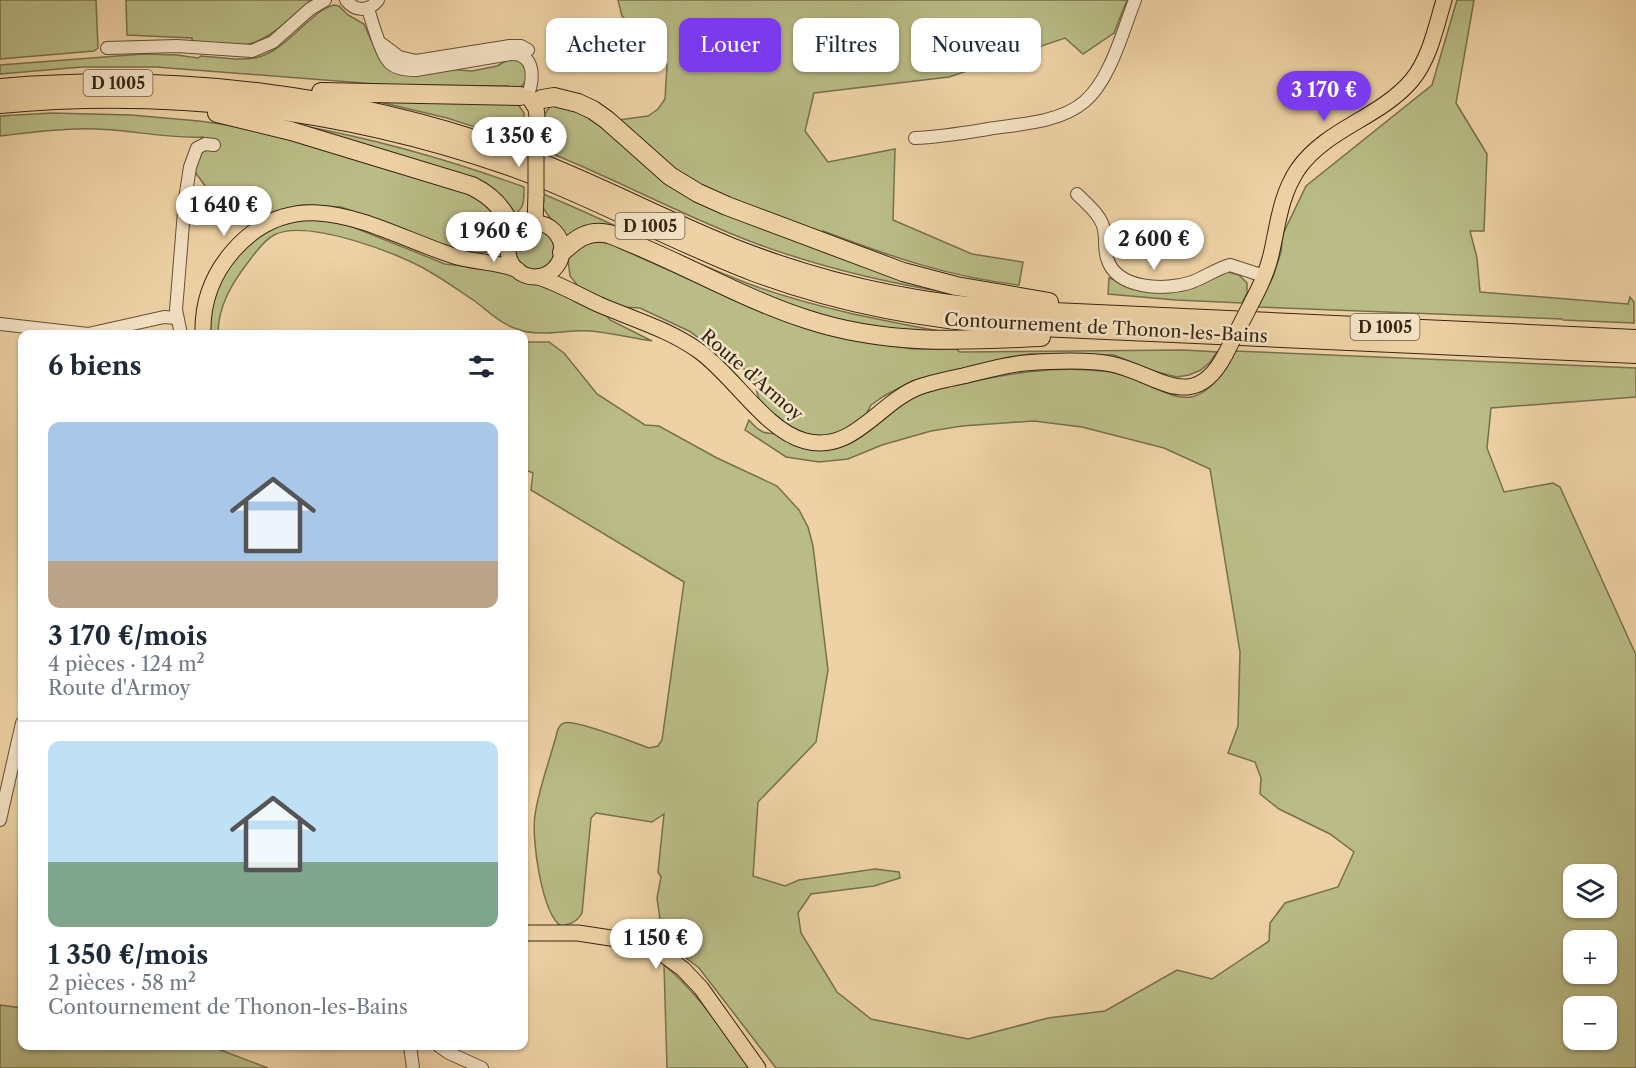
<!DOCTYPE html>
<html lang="fr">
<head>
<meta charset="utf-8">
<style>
  :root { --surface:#fff; --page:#f6f6f7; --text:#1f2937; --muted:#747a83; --line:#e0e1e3; --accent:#7c3aed }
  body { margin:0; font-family:"Libre Caslon Text",serif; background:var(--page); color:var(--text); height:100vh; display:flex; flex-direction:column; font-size:22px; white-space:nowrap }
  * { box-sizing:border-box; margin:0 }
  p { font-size:20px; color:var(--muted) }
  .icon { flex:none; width:33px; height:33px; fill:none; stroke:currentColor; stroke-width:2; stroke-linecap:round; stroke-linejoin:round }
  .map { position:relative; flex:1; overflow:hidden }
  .details { position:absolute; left:18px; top:330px; width:510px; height:720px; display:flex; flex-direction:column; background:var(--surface); border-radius:12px; box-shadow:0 2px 4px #0004 }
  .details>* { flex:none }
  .top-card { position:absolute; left:546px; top:18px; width:570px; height:54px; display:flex; gap:12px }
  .tools { position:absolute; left:1563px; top:864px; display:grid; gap:12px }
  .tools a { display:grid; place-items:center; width:54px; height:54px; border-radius:12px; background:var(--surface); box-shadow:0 2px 4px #0004; font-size:30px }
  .price { position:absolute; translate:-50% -51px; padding:0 14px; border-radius:21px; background:#fff; color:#222; font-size:20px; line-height:39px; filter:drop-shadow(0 2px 3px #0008) }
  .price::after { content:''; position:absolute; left:50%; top:36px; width:18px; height:14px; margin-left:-9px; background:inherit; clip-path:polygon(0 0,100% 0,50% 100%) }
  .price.current { background:var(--accent); color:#fff }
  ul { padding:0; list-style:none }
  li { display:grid; align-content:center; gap:12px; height:318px; padding:0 30px }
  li+li { border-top:2px solid var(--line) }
  li span { display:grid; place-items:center; height:186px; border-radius:12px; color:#555 }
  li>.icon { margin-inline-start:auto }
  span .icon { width:108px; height:108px; fill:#fffc; stroke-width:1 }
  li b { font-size:26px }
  h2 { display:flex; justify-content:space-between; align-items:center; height:72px; padding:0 30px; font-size:26px }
  .tag { padding:0 21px; border-radius:12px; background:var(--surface); box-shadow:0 2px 4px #0004; font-size:21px; line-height:54px }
  .tag.current { background:var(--accent); color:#fff }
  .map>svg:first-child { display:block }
</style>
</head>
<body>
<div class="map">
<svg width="1636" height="1068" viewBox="0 0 1636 1068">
  <rect width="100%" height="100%" fill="#eed2a5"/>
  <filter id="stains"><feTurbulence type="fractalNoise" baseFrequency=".00333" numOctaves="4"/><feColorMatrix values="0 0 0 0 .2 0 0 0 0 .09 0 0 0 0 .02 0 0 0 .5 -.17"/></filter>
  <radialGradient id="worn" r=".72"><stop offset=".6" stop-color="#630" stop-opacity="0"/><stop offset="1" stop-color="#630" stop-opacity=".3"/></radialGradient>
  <g fill="#b9bc86" stroke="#78704c" stroke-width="1.5" fill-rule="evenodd">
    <polygon points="0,0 96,0 98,48 94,51 0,59"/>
    <path d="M126,0h185c-18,15 -38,38 -62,44 -17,4 -39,-1 -57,-3v-3l-65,-3z"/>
    <path d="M618,0h509l-13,33 -31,21 -18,-16 -116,39 -135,16 -9,38 23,31 67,-13 -2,71 79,34 51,8 -4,23c-70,-8 -130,-29 -196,-54l-1,4 -95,-36 -46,-23 -63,-56 30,-4 10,-7 7,-10 2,-34 -4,-9 -41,-40z"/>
    <polygon points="1457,0 1474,0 1456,103 1487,154 1484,231 1470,231 1477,258 1480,292 1628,304 1630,297 1634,302 1634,323 1563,320 1562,319 1258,307 1273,277 1281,252 1283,234 1306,186 1432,85"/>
    <path d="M334,5l5,1 9,9 16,9 13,30 7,10 88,7 25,-5 11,-6h11l7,8v13l-7,8h-11v-3l-119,-1 -233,-18h-74l-82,7v-9l143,-11 34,1 21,3 3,-2c54,5 61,9 102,-30 10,-8 18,-18 31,-21z"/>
    <polygon points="367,99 517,103 524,113 525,143 447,118"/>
    <path d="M553,105l34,7 66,57 297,124c-68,-11 -134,-27 -198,-51 -71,-27 -138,-64 -209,-92 0,-14 -4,-38 10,-45z"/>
    <path d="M52,113l79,2 68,6 36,5 35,8 192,57c24,11 31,20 44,42l-5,10 -9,8 -19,3 -21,-6 -111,-41 -39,-2 -36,9 -34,-16 -21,-4 -16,-22 8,-35c-36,2 -70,-7 -106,-8 -33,-1 -64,3 -97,7v-20z"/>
    <path d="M298,125c78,14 152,35 226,62 0,14 1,22 -12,29l-7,-11z"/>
    <path d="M543,194c70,29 137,64 209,91 66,24 134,36 203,49l-35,2 -105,-19 -204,-86 -44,9c-6,-14 -20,-21 -26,-37l3,-2z"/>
    <path d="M308,219l35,4 102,41 63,7 17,10 13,2 67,31 5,6 42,21c-20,-3 -41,-8 -62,-10 -25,-2 -49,7 -73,-2 -16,-5 -28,-17 -41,-27 -15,-10 -30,-21 -46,-30 -28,-18 -124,-54 -156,-37 -10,5 -18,17 -25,26 -17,22 -31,45 -31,73h-10c1,-8 1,-18 3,-27 8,-35 40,-73 75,-84 7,-2 15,-2 22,-4z"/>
    <circle cx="535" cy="250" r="20"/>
    <polygon points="586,240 615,244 619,248 756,309 878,344 914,349 956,349 960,352 1184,350 1217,352 1210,362 1201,370 1189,375 1177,377 1153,371 1114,355 1031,354 1009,357 912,381 884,396 871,405 864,418 843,433 818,437 793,430 773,414 759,399 753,378 740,365 731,364 711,347 689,331 640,308 621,307 578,286 570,276 568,260 570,255"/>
    <polygon points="1228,272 1239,275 1247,283 1247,293 1242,303 1176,300 1108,294 1109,278 1140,288"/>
    <path d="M524,342h25l15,11 33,41 48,31 14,1 58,32 60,28 22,24 9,17 5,19 15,124 -12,72 -58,60 -5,74 32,10 14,-6 76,-11 24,3 1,6 -26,8 -63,8 -13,19 3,20 36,59 34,27 97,20 80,-21 57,-7 72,-41 35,9 57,-38 1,-18 15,-20 53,-16 16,-35 -24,-18 -51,-25 -19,-15 1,-16 -6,-16 -27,-9 10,-27 2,-74 -30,-183 -46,-21 -82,-21 -48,-6 -72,5 -31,5 -49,14 -34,14 -29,3 -33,-5 -41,-27 4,-10c4,5 8,9 14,12 5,2 12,1 18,3 17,5 33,17 52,14 32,-6 52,-38 80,-51 15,-8 32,-10 49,-14 46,-11 92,-18 140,-13 63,6 88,67 133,-20l401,17v29l-145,11 -4,40 17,44 49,-9 7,4 76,168v413h-860l-77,-100 -36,-28 -6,-42 4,-21 -3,-5 6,-58 -12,8 -56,-9 -5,5 -9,95c-5,9 -11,11 -21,13 -19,-12 -30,-88 -26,-111 4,-28 16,-58 23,-86 2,-3 2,-5 6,-6 11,-4 71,20 85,25l9,-2 4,-6 22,-158 -153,-92 2,-17 -9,-4zM1574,874h32v34h-32zM1574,940h32v34h-32zM1574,1006h32v34h-32z"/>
    <path d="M664,965c34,28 60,68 87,103h-84z"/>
    <polygon points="0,1005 22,1008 22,1046 210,1046 268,1068 0,1068"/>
  </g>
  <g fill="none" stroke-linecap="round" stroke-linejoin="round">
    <defs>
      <g id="minor">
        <path d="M346,0c9,12 23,12 32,0"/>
        <path d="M368,9c4,12 13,45 21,53 6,7 18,8 27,8l95,-16c25,-1 23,26 16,43"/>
        <polyline points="382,44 399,57 416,61 510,46 521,46 528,50"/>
        <polyline points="107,48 177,46 252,51 273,42 310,9 325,0"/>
        <path d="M915,138c25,-1 48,-5 73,-9 31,-5 71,-6 96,-27 26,-21 39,-72 51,-102"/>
        <path d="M1077,194c10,10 25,22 27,36 2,10 0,19 3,28 9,32 59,33 85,24 13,-5 24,-13 38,-17l34,11"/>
        <polyline points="0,324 88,334 164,317 177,318"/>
        <polyline points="181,334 176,310 185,199 190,167 197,148 205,144 214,145"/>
        <polyline points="0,820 22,723"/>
        <polyline points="410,1046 413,1068"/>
        <polyline points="439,1046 449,1053 482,1068"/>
      </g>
      <g id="major">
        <path d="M526,97c16,6 10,31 10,45"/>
        <circle cx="535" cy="250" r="27"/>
        <polyline points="535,224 536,194"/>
        <path d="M538,277c22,7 42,19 62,28 33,14 70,25 99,46 34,24 67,80 106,90 48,13 74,-39 114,-54 14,-5 29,-8 44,-11 21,-5 41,-11 62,-13 27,-2 60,-4 86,1 45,9 82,52 114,-9"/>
        <path d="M1252,302c8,-15 15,-30 19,-47 7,-30 9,-59 27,-86 29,-41 82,-51 114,-89 18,-22 24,-53 32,-80"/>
        <path d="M203,334c-1,-32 9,-59 30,-83 65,-75 143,-21 218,4 22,8 46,6 67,15"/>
        <polyline points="524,933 578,933 630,941 661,953 683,969 701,988 758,1068"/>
      </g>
      <g id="highway">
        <path d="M0,88c176,-15 353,6 518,66 73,27 141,64 213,93 90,36 185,57 282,63l623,29"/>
        <polyline points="321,92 520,96"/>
        <polyline points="534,103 542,99 554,97 578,103 593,110 607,120 670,176 698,193 727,206 903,272 956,286 1049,302"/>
        <path d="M0,104c171,-16 344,5 506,61 85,30 164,75 248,107 85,32 174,48 264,54l618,28"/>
        <path d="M217,113l74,18 181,55c22,11 36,26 41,50"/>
        <path d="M562,252c14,-13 26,-23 47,-18 67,25 129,63 197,85 78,26 154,22 235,18"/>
      </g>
    </defs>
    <use href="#minor" stroke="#655038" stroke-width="14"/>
    <use href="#major" stroke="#372513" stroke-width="17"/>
    <use href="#highway" stroke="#372513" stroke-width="20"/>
    <use href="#minor" stroke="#f4e2c4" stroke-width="12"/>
    <use href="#major" stroke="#eed2a5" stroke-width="15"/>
    <use href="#highway" stroke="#eed2a5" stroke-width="18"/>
    <defs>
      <g id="major-bridge">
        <polyline points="536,194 536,142"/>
        <polyline points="1225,355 1252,302"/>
      </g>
    </defs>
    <use href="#major-bridge" stroke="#372513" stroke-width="17" stroke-linecap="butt"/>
    <use href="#major-bridge" stroke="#eed2a5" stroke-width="15"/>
  </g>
  <g text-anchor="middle" stroke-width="5" stroke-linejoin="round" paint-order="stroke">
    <g fill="#f4e2c4" stroke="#705e48" stroke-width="1.5">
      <rect x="83.5" y="70" width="69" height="26" rx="4.5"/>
      <rect x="615.5" y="213" width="69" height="26" rx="4.5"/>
      <rect x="1350.5" y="314" width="69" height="26" rx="4.5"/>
    </g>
    <g font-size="16" font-weight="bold" fill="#372513">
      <text x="118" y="89">D 1005</text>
      <text x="650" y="232">D 1005</text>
      <text x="1385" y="333">D 1005</text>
    </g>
    <g font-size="18" fill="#372513" stroke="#f4e2c4">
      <text transform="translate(1106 328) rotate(3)" y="6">Contournement de Thonon-les-Bains</text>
      <text transform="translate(752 375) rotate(41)" y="6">Route d'Armoy</text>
    </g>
  </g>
  <rect width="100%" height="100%" filter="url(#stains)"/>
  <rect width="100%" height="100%" fill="url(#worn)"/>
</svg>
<div class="tools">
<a><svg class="icon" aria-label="layers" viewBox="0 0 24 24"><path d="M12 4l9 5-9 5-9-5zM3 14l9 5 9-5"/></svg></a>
<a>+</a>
<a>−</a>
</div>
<b class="price current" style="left:1324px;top:122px">3 170 €</b>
<b class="price" style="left:519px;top:168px">1 350 €</b>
<b class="price" style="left:224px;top:237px">1 640 €</b>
<b class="price" style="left:494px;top:263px">1 960 €</b>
<b class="price" style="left:1154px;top:271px">2 600 €</b>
<b class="price" style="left:656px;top:970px">1 150 €</b>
<div class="top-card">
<a class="tag">Acheter</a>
<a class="tag current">Louer</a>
<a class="tag">Filtres</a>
<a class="tag">Nouveau</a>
</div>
<section class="details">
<h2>6 biens<svg class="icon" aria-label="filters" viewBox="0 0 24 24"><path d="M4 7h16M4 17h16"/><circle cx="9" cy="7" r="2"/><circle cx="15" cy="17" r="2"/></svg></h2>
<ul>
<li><span style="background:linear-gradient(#a9c7e8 75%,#b9a48a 0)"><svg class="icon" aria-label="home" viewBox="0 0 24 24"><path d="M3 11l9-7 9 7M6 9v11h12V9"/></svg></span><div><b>3 170 €/mois</b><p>4 pièces · 124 m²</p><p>Route d'Armoy</p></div></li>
<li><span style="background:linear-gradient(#bfe0f5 65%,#7fa58c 0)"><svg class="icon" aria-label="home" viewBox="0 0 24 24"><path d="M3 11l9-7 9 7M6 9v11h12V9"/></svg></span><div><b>1 350 €/mois</b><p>2 pièces · 58 m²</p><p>Contournement de Thonon-les-Bains</p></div></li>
</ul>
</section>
</div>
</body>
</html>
